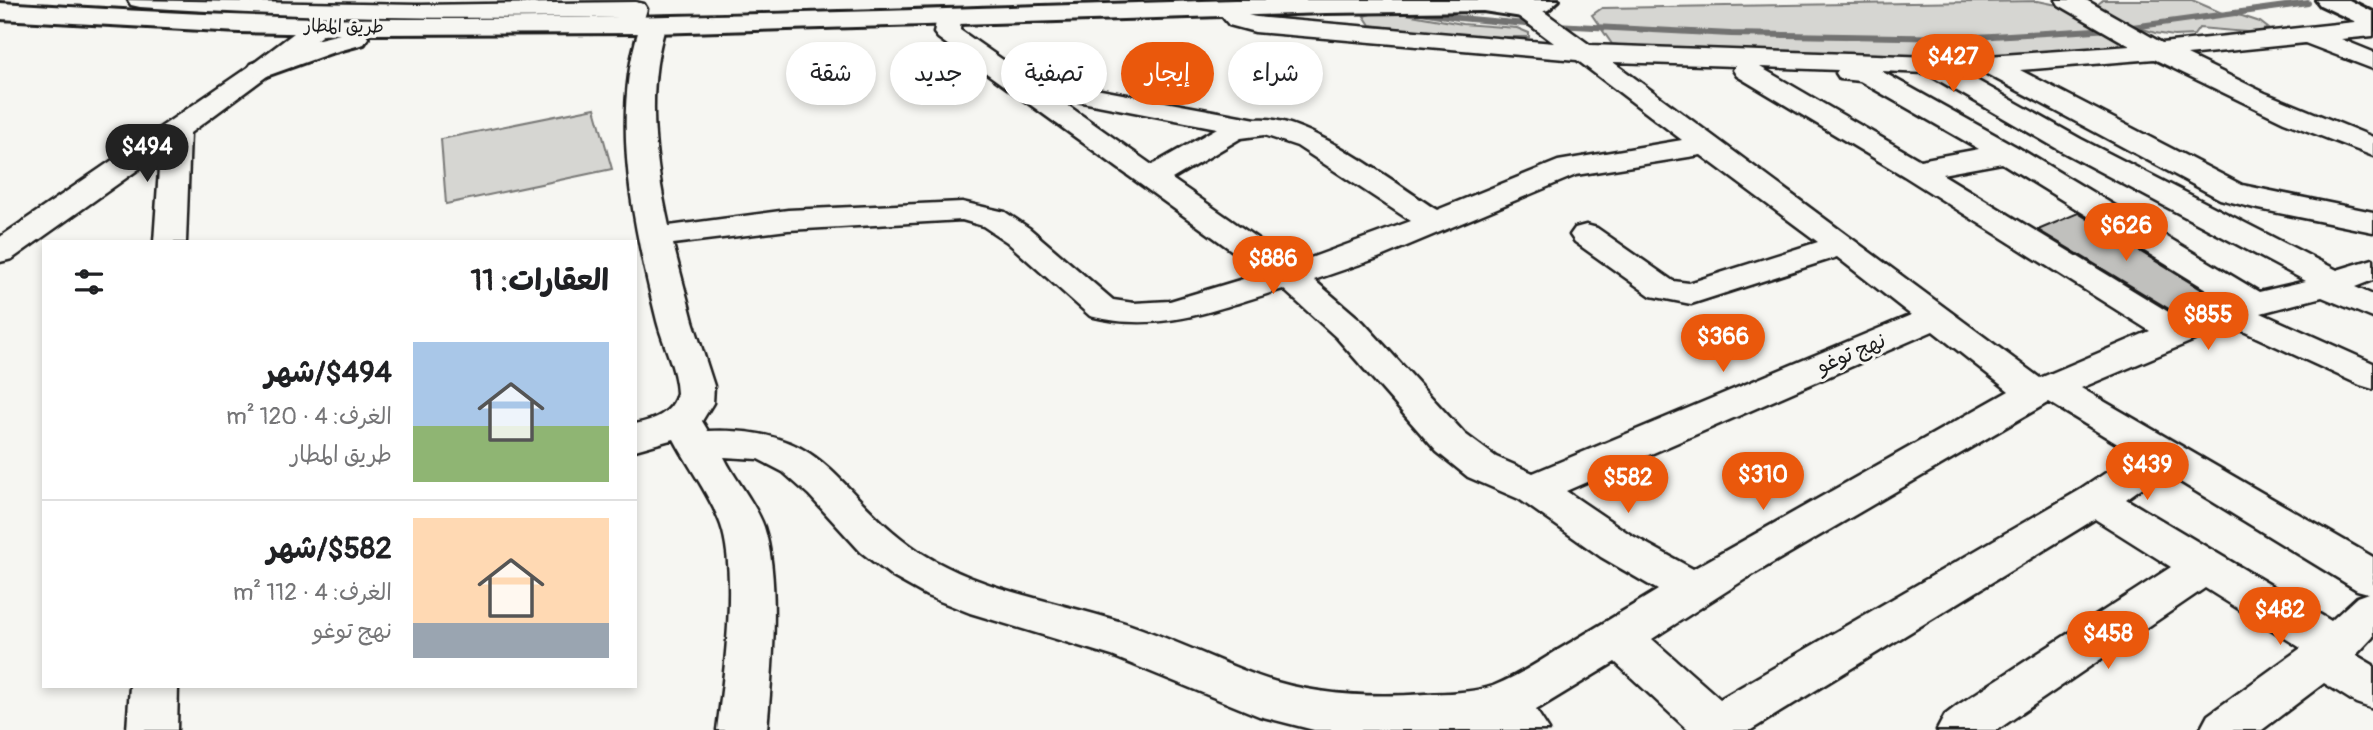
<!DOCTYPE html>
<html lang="ar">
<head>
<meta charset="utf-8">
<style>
  :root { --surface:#fff; --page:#f6f6f6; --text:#202124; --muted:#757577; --line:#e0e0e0; --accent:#ea580c }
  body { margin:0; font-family:Pangolin,"Playpen Sans Arabic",sans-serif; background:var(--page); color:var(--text); direction:rtl; height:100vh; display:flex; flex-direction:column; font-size:26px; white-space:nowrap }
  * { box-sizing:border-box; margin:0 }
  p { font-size:23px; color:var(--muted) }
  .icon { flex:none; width:38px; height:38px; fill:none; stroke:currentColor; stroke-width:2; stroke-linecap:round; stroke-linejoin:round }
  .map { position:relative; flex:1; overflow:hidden; direction:ltr }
  .sheet { position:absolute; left:42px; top:240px; width:595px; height:448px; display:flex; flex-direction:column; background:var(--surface); border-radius:0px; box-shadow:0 4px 10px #0003; direction:rtl }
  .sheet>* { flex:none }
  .hud { position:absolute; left:658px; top:42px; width:665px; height:63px; direction:rtl; display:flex; gap:14px }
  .price { position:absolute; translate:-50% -60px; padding:0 16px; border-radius:24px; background:var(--accent); color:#fff; font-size:23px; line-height:46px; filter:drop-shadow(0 2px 4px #0008) }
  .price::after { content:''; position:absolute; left:50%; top:42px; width:21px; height:16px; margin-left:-10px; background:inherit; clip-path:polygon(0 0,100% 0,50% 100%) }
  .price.current { background:#222; color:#fff }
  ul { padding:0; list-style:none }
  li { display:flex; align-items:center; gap:21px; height:175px; padding:0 28px }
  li+li { border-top:2px solid var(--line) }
  li span { display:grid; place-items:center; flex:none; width:196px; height:140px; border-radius:0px; color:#555 }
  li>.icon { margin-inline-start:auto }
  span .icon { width:84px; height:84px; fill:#fffc; stroke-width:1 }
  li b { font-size:30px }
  h2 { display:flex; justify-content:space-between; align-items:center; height:84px; padding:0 28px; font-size:30px }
  .pill { padding:0 24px; border-radius:32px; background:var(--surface); box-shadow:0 4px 10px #0003; font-size:24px; line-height:63px }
  .pill.current { background:var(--accent); color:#fff }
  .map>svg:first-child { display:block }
</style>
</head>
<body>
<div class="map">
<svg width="2373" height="730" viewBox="0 0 2373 730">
  <rect width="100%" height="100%" fill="#f6f6f2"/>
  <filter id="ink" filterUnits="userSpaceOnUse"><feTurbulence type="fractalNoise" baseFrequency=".0143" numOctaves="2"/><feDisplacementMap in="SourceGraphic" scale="14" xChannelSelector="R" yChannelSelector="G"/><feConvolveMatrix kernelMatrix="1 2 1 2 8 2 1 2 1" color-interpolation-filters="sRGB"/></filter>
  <g filter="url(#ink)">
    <g fill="#d6d6d2" stroke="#797977" stroke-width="2">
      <polygon points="2103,0 2192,0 2222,13 2242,16 2260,22 2268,28 2258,33 2199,28 2194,35 2174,36 2155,33 2115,19 2098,9 2097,5"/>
      <polygon points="2038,1 2057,5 2121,41 2117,47 1980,59 1637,48 1612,44 1592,15 1602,8"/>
      <polygon points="1395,12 1462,24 1517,28 1529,33 1529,37 1475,37 1370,25 1364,16 1374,13"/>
      <polygon points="595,108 612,169 446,204 441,139"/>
    </g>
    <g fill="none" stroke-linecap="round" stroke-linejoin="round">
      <g stroke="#727271" stroke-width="6">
        <polyline points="1409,10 1459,18 1538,25"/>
        <polyline points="1555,25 1731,34 1959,38 2112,29"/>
        <polyline points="2125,28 2308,3"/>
      </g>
    </g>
    <polygon fill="#c0c0bd" stroke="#1c1c1c" stroke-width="2" points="2078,213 2217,299 2174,312 2038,230"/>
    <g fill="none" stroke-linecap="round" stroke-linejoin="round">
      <defs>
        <g id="minor">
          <path d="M128,0l290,5 217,-3 9,2 3,5 -4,13 10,-5 9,3 4,5c-21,63 -11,138 3,201l119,-16 174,-8 43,10 24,16 84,72 21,3 36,-2 93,-28 -325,-235 -4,-5 3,-17 3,-5 9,-2 9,2 3,5 -1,14 66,46 230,43c48,-6 140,65 181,91l121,-49 124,-21 -105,-80 -322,-28 -26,-7 -14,-17 3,-5c17,-3 14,1 25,9 6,5 15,5 23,6l288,25 -40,-30 -3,-5 3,-5 9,-2 9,2 58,42 342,12 56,-1 142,-10 -71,-41 -3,-5h30l76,43 211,-23v16l-32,3 32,13v17l-68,-26 -118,12 78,38 108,44v19l-89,-34 -130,-63 -134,11 222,115 131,27v20l-119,-24 -34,-9 -237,-127h-21l119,67 256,131 36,-11v21l-18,7 18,8v23l-51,-21 -61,16 112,50v26l-13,-4 -130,-60 -149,63 292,169v80l-17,18 17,10v44l-17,-6 -32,-20 -62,47h-62l8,-15 93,-67 -96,-60 -208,142h-60l8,-15 13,-10 213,-138 -76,-48 -344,211h-63l-73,-68 -79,48 13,20h-235l-55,-14 -147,-60 -142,-43 -43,-17 -34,-19 -32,-25 -52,-57 -26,-23 -25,-13 -34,-2c11,23 31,45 40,70 17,53 8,147 3,203h-50c7,-52 21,-157 4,-205 -10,-28 -33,-59 -47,-86l-39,11v-26c19,-4 38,-11 42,-31 -1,-25 -14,-48 -20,-72 -23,-94 -47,-198 -18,-292l-10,4 -9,-3 -4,-5 4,-8c-161,2 -320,1 -480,-10l-9,-2zM1613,62l122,4 -2,4 4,6 167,100 246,155 -110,47zM1760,67l78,3 -2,3 4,6 20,2 119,68 -59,11zM1881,71l45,2 135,78 245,130 -47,11 -242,-145zM1056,97l161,31 -65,37zM1264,135l33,11 114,75 -117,43 -122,-85 69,-41zM1701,155l117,87 -129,41 -16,-2 -76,-53 -11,-3 -11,3 -5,7 5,7 76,54 40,8 146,-47 74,58 -378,158 -37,-16 -31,-23 -102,-112 -49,-42 64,-22 198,-83zM2002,163l225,139 -47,17 -238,-145zM962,220l21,6 24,16 83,74c72,18 125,-7 193,-27l54,49 100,114 31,25 51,22 82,58 57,33c-33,20 -66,40 -100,60 -21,13 -42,27 -65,36 -20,7 -47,7 -68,8 -56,4 -114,1 -167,-18 -45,-17 -88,-38 -133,-53 -69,-22 -144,-32 -205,-71 -86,-57 -87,-126 -212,-121l-6,-10 11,-18 1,-17 -21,-65 -20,-77 115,-14zM1933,331l76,60 -316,178 -62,-34 -65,-44zM2049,402l85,52 -54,36 -360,209 -68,-60 95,-61zM2164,472l193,118 11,3 -11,4 -26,24 -205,-122z"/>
          <polygon points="319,18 328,21 332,26 328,31 190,133 186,242 154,242 160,154 12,259 0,262 0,237 250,66 310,21"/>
          <polygon points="130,686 178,686 177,730 127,730"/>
        </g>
        <path id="major" d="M1235,0h324l-11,10 -26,7 -39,-6 -157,2 -673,20 -287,1 2,4 -4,6 -33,9 -70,25 -10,-2 -4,-6 4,-6 60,-23 29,-7 -101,-2 -239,-13v-16c136,8 273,16 409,16 276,0 551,-11 826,-19z"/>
        <polygon id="highway" points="2316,0 2349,0 2373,12 2373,30 2320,5"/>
      </defs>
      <use href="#minor" stroke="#1c1c1c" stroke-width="5"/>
      <use href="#major" stroke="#1c1c1c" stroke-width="6"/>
      <use href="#highway" stroke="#1c1c1c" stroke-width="6"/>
      <use href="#minor" fill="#f6f6f2" fill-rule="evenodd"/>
      <use href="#major" fill="#f6f6f2" fill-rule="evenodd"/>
      <use href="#highway" fill="#f6f6f2" fill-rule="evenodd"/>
    </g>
  </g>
  <g text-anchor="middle" stroke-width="6" stroke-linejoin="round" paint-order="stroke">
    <g font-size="18" fill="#1c1c1c" stroke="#f6f6f2">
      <text transform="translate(344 26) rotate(1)" y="6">طريق المطار</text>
    </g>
    <g font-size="21" fill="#1c1c1c" stroke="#f6f6f2">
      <text transform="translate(1851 353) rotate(-23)" y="7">نهج توغو</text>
    </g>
  </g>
</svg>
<b class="price" style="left:1953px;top:94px">$427</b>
<b class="price current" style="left:147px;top:184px">$494</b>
<b class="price" style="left:2126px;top:263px">$626</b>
<b class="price" style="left:1273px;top:296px">$886</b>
<b class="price" style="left:2208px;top:352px">$855</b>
<b class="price" style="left:1723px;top:374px">$366</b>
<b class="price" style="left:2147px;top:502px">$439</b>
<b class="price" style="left:1763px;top:512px">$310</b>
<b class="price" style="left:1628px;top:515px">$582</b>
<b class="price" style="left:2280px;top:647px">$482</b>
<b class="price" style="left:2108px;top:671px">$458</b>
<div class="hud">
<a class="pill">شراء</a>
<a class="pill current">إيجار</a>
<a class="pill">تصفية</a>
<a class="pill">جديد</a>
<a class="pill">شقة</a>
</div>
<section class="sheet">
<h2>العقارات: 11<svg class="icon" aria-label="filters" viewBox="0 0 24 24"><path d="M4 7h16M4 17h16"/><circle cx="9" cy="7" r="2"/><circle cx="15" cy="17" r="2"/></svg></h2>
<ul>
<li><span style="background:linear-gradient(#a9c7e8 60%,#8fb573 0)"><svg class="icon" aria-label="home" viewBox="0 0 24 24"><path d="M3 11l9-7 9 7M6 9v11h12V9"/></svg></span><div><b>$494/شهر</b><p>الغرف: 4 · 120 m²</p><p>طريق المطار</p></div></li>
<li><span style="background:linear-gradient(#ffd9b3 75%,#9aa5b1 0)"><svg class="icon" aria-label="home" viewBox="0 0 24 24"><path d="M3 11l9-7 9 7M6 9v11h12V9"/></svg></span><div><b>$582/شهر</b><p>الغرف: 4 · 112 m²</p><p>نهج توغو</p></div></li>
</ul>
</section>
</div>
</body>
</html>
